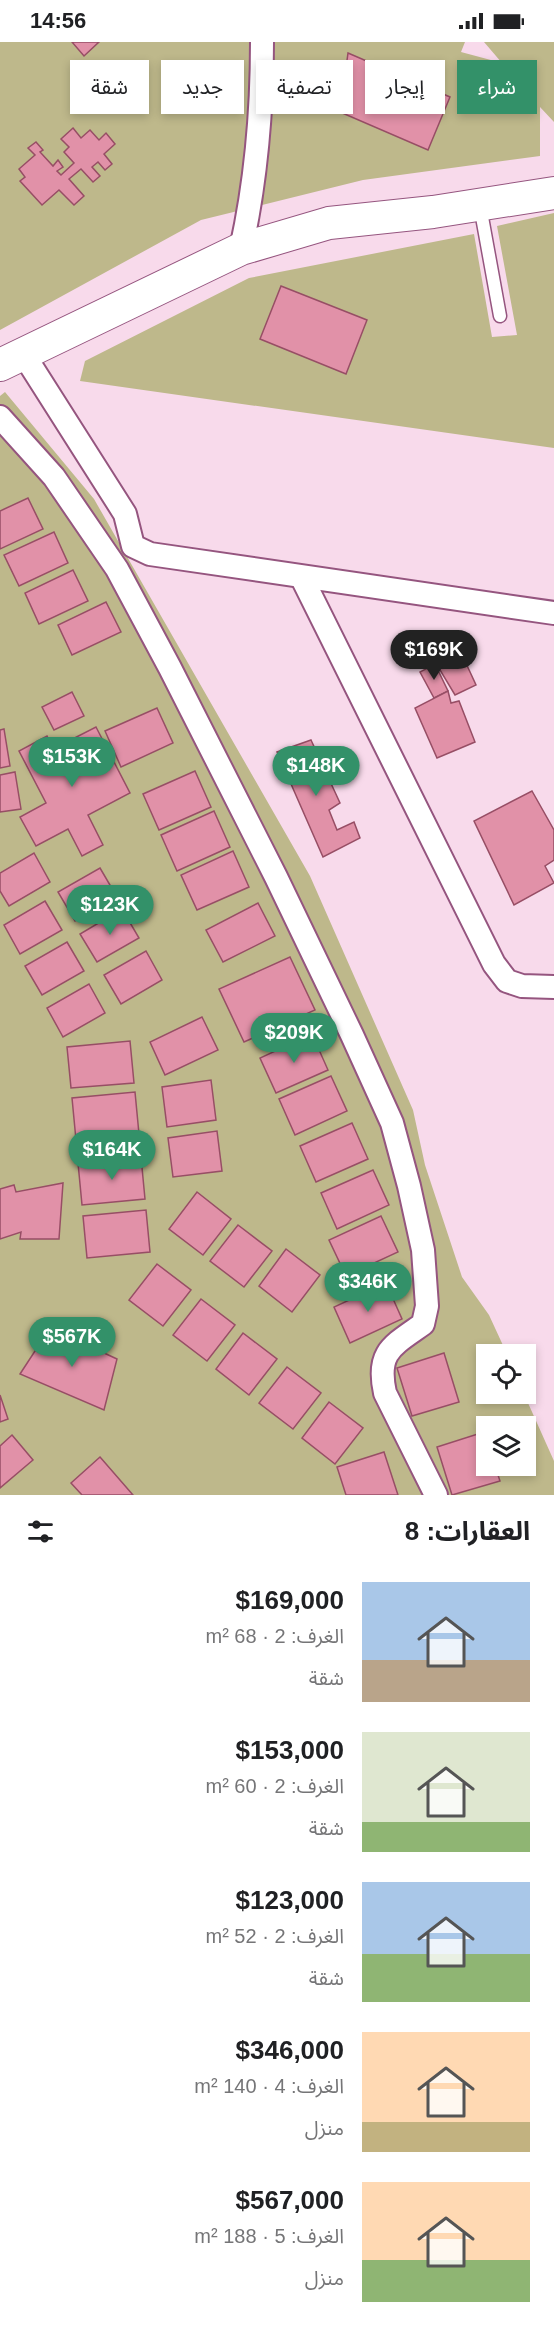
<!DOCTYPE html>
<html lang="ar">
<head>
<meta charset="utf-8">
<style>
  :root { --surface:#fff; --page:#f2f2f2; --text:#202124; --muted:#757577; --accent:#339169 }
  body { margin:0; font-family:Helvetica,"Noto Sans Arabic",sans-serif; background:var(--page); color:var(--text); direction:rtl; height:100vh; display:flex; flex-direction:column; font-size:22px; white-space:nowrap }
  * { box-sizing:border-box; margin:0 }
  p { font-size:20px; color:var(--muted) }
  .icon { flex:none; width:33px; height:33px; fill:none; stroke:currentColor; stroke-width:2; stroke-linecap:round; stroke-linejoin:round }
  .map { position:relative; height:1453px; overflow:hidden; direction:ltr }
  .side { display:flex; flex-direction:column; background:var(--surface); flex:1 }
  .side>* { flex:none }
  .banner { position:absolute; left:18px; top:18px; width:519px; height:54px; direction:rtl; display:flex; gap:12px }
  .fabs { position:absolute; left:476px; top:1302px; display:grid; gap:12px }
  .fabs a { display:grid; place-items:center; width:60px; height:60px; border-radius:0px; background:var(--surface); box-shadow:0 3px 9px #0003; font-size:30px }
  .price { position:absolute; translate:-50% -51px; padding:0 14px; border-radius:21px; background:var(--accent); color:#fff; font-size:20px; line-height:39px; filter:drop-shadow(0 2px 3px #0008) }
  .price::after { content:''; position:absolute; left:50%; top:36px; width:18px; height:14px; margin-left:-9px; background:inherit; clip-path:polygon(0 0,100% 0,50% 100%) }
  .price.active { background:#222; color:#fff }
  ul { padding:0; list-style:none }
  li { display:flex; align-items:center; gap:18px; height:150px; padding:0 24px }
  li span { display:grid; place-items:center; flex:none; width:168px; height:120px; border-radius:0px; color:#555 }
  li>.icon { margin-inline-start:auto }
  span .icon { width:72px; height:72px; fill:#fffc; stroke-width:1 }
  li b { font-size:26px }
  h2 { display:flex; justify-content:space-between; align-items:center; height:72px; padding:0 24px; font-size:26px }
  .pill { padding:0 21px; border-radius:0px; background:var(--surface); box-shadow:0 3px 9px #0003; font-size:21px; line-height:54px }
  .pill.active { background:var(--accent); color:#fff }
  .status { display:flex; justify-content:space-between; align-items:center; height:42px; padding:0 30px; background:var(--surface); direction:ltr }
  .status svg { height:16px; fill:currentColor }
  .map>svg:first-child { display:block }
</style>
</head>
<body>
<div class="status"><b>14:56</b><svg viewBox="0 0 49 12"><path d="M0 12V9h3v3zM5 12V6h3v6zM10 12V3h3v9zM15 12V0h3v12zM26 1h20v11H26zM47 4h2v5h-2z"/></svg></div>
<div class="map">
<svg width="554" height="1453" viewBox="0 0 554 1453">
  <rect width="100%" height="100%" fill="#f8daeb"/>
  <g fill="#beb88b" fill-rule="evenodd">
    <polygon points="0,0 465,0 461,10 502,21 484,0 554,0 554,80 540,65 540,114 363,138 201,178 0,288"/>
    <polygon points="554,171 554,406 80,339 85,319 249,236 474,192 492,295 517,293 497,184"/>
    <path d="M5,350l89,107 216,377 103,234 12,55 37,112 27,38 18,39h-21v40h38l30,67v34h-554v-1099zM486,1384h39v40h-39z"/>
  </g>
  <g fill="#e191a8" stroke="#974e65" stroke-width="1.5">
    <polygon points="72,0 99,0 84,14"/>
    <polygon points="348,11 450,55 428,108 340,70"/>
    <polygon points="73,86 81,96 90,88 99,98 106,91 115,102 104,112 112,122 105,128 98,120 92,125 100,134 93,140 81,127 69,137 84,154 74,163 59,148 42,163 20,139 25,135 19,127 35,113 28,106 36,100 43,108 40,110 53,124 58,118 63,125 57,129 61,133 74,121 64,110 69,105 61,97"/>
    <polygon points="281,244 367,278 346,332 260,297"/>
    <polygon points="28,456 43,487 0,507 0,469"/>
    <polygon points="54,490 68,521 19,544 4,513"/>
    <polygon points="73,528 88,559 39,582 25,551"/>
    <polygon points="106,560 121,590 72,613 58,583"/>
    <polygon points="458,604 476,643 455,653 431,613"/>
    <polygon points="435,622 448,649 434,656 420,630"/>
    <polygon points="448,649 451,661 459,659 475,700 437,716 415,666"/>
    <polygon points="72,650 84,674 54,688 42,665"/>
    <polygon points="157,666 173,701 121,725 105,689"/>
    <polygon points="96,685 130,751 88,773 103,803 82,814 68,787 36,804 20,775 46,761 19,709 47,694 53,707"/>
    <polygon points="4,687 10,724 0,726 0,688"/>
    <polygon points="311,698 340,761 329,768 337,788 354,780 360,796 323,815 277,710"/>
    <polygon points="195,729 211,765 159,788 143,752"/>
    <polygon points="15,730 21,767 0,770 0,733"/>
    <polygon points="532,749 554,788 554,818 545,824 554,841 514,863 474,779"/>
    <polygon points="214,769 230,805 177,829 161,793"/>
    <polygon points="233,809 249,845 197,868 181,833"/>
    <polygon points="34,811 50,840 9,864 0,849 0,831"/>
    <polygon points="100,826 117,855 75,879 58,850"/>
    <polygon points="45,859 62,888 20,912 4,883"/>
    <polygon points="258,861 275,894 223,920 206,888"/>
    <polygon points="122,867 139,896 97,920 80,892"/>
    <polygon points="67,900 84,929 42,953 25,924"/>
    <polygon points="146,909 162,938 121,962 104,933"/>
    <polygon points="290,915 315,968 244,1000 219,947"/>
    <polygon points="89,942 105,971 63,995 47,966"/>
    <polygon points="202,975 218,1008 165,1033 150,1000"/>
    <polygon points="312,992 328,1028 276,1051 260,1016"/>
    <polygon points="130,999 134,1041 71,1046 67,1005"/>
    <polygon points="331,1034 347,1069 295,1093 279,1057"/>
    <polygon points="211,1038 216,1078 167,1085 162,1045"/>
    <polygon points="135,1050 139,1092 76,1098 72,1056"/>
    <polygon points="352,1081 368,1117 316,1140 300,1104"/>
    <polygon points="217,1089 222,1129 173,1135 168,1096"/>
    <polygon points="141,1115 145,1157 82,1163 78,1121"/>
    <polygon points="373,1128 389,1163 337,1187 321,1151"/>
    <polygon points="63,1141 59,1197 20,1197 21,1190 0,1197 0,1147 14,1143 16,1150"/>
    <polygon points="197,1150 231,1177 203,1213 169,1187"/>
    <polygon points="146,1168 150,1210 87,1216 83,1174"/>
    <polygon points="381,1174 398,1210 346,1234 329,1198"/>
    <polygon points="238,1183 272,1209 244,1245 210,1219"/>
    <polygon points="286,1207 320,1233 292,1270 259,1244"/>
    <polygon points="157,1222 191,1248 163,1284 129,1258"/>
    <polygon points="386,1241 402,1277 350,1301 334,1265"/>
    <polygon points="201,1257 235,1283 207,1319 173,1293"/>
    <polygon points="50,1286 117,1317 104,1368 20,1332"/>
    <polygon points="243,1291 277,1317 249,1353 216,1327"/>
    <polygon points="444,1311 459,1360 412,1374 397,1326"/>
    <polygon points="287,1325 321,1351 293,1387 259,1361"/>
    <polygon points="0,1353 8,1377 0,1380"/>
    <polygon points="329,1360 363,1386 335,1422 302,1396"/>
    <polygon points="484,1390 486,1424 495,1424 500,1439 452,1453 437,1405"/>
    <polygon points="12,1393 33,1418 0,1446 0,1404"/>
    <polygon points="384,1410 398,1453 346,1453 337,1425"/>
    <polygon points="100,1415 133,1453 82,1453 71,1441"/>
  </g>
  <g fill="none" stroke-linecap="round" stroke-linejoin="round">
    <defs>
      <polyline id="lane" points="480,164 500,274"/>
      <g id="street">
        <path d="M241,207c15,-68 21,-138 21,-207"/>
        <polyline points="24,313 125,472 133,504 150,512 554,571"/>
        <path d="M0,375l54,60 63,92 53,99 106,209 76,158 40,88 17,63 14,64 4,56 -4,18c-31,22 -47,28 -38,69l51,102"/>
        <polyline points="302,536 494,922 507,939 522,944 554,945"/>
      </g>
      <polyline id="secondary" points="0,323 241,207 329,181 433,170 554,151"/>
    </defs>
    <use href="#lane" stroke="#95557f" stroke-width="15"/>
    <use href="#street" stroke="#95557f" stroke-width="26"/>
    <use href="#secondary" stroke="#95557f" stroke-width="34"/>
    <use href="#lane" stroke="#fff" stroke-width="12"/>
    <use href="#street" stroke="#fff" stroke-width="22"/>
    <use href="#secondary" stroke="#fff" stroke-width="32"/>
  </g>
</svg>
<div class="fabs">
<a><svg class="icon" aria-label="locate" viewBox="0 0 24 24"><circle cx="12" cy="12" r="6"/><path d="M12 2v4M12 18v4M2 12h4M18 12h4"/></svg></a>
<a><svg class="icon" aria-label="layers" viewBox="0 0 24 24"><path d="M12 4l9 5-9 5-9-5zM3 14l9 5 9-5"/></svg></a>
</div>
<b class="price active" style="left:434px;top:639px">$169K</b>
<b class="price" style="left:72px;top:746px">$153K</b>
<b class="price" style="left:316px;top:755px">$148K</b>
<b class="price" style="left:110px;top:894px">$123K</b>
<b class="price" style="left:294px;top:1022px">$209K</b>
<b class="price" style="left:112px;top:1139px">$164K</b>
<b class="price" style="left:368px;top:1271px">$346K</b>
<b class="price" style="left:72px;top:1326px">$567K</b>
<div class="banner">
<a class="pill active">شراء</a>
<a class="pill">إيجار</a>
<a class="pill">تصفية</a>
<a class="pill">جديد</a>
<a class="pill">شقة</a>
</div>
</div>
<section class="side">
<h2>العقارات: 8<svg class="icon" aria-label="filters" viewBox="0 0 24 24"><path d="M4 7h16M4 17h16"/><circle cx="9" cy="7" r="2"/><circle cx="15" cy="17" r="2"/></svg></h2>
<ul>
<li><span style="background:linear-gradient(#a9c7e8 65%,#b9a48a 0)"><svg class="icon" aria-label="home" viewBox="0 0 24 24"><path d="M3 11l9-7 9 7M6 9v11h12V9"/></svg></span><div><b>$169,000</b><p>الغرف: 2 · 68 m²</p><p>شقة</p></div></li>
<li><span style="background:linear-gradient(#dfe7d0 75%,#8fb573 0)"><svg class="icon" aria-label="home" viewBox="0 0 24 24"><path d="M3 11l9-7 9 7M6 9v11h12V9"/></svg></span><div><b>$153,000</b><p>الغرف: 2 · 60 m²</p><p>شقة</p></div></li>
<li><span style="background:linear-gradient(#a9c7e8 60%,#8fb573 0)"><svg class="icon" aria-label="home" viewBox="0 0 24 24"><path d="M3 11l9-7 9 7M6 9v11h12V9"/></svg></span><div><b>$123,000</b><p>الغرف: 2 · 52 m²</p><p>شقة</p></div></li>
<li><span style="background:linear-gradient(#ffd9b3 75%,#c2b280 0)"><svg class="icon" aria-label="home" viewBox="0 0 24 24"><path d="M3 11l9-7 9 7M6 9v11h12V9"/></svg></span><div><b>$346,000</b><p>الغرف: 4 · 140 m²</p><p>منزل</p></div></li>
<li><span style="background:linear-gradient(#ffd9b3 65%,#8fb573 0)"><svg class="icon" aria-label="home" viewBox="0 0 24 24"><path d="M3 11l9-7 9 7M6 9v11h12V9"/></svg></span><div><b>$567,000</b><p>الغرف: 5 · 188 m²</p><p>منزل</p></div></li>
</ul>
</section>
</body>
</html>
